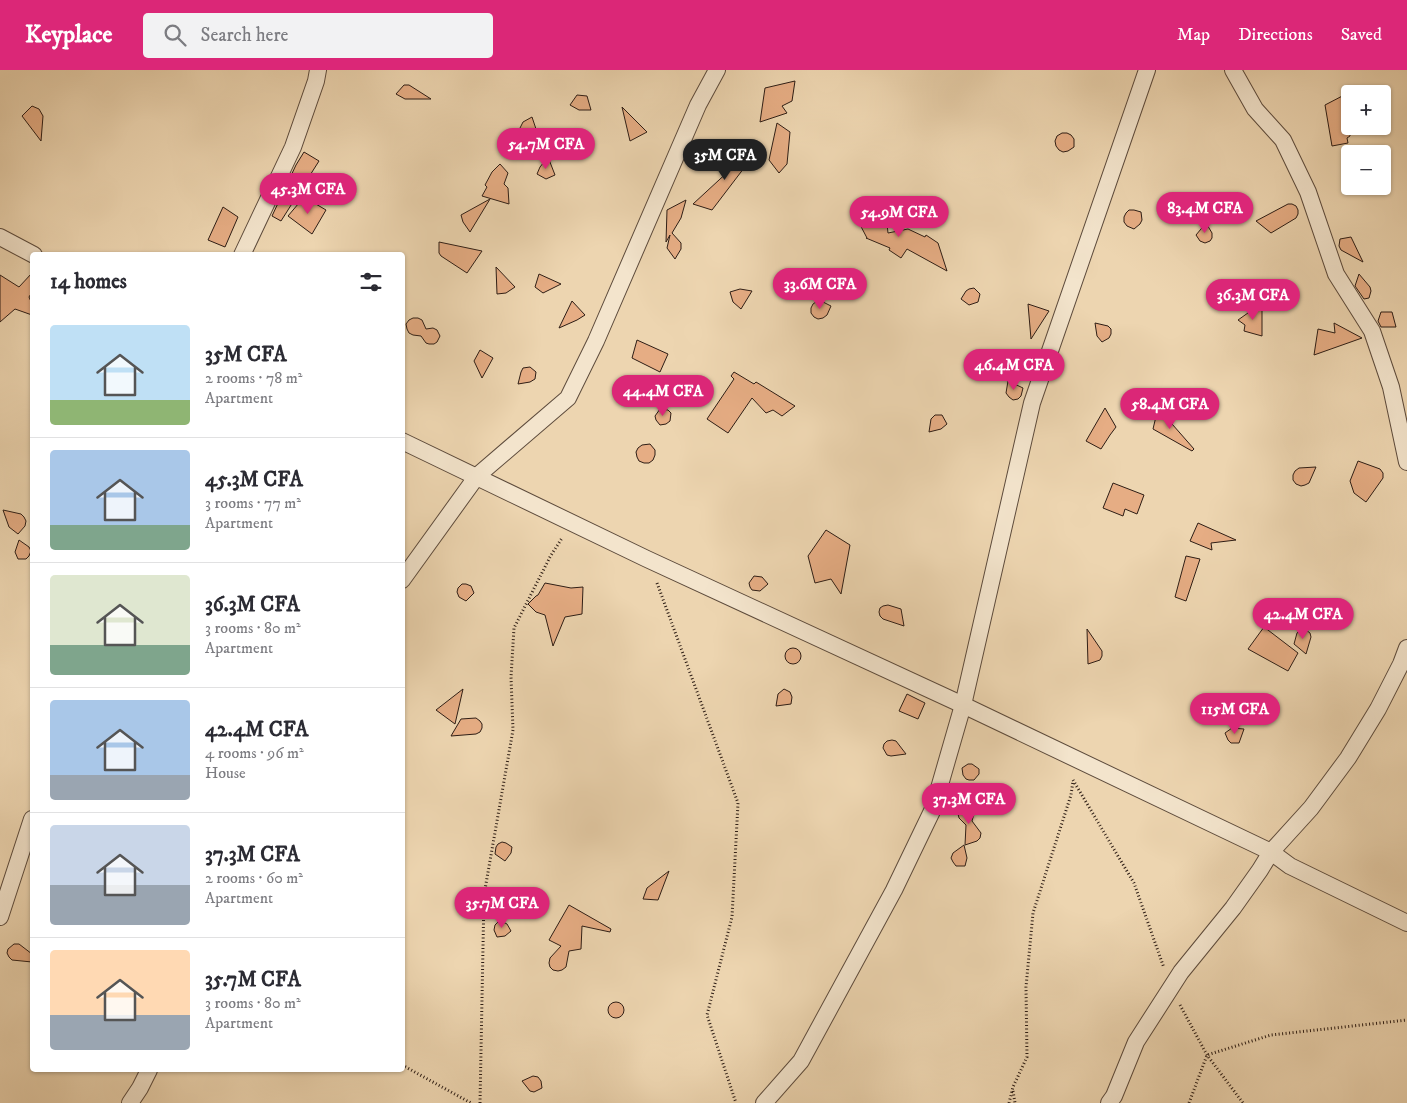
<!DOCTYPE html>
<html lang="en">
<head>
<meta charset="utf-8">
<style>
  :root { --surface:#fff; --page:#f2f2f3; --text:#2b2b33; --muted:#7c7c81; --line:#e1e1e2; --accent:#db2777 }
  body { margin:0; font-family:"IM FELL DW Pica",serif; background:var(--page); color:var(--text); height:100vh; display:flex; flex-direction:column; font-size:19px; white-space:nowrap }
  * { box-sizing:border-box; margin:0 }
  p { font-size:16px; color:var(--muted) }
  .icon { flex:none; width:28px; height:28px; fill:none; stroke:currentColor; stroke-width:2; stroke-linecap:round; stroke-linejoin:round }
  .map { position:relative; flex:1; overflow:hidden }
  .details { position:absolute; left:30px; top:182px; width:375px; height:820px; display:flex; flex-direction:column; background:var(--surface); border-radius:5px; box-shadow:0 1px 4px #0004 }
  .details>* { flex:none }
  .fabs { position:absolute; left:1341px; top:15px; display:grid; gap:10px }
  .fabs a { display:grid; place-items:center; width:50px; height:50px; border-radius:5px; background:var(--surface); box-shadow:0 1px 4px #0004; font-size:25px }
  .price { position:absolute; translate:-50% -42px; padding:0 11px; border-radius:18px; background:var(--accent); color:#fff; font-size:16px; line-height:32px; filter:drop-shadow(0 1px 2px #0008) }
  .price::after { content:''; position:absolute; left:50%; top:30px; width:15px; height:11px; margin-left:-8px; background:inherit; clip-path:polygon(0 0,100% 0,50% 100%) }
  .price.selected { background:#222; color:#fff }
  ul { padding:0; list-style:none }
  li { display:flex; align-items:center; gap:15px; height:125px; padding:0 20px }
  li+li { border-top:1px solid var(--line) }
  li span { display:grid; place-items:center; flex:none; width:140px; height:100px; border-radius:5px; color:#555 }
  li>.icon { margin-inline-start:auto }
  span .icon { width:60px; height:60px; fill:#fffc; stroke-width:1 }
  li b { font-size:21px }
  h2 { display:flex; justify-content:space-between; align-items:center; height:60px; padding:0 20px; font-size:21px }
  header { display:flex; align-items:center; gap:30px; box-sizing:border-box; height:70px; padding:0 25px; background:var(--accent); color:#fff }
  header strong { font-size:24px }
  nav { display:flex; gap:28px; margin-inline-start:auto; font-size:18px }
  .search { width:350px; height:45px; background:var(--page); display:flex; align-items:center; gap:12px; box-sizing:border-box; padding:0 18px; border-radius:5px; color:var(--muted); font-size:19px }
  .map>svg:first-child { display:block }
</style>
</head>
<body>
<header>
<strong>Keyplace</strong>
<div class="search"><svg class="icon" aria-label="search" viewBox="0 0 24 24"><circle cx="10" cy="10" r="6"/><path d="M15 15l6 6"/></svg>Search here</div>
<nav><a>Map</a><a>Directions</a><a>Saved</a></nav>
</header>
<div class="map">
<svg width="1407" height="1033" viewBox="0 0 1407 1033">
  <rect width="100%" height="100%" fill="#edd5b0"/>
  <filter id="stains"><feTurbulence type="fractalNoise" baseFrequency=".004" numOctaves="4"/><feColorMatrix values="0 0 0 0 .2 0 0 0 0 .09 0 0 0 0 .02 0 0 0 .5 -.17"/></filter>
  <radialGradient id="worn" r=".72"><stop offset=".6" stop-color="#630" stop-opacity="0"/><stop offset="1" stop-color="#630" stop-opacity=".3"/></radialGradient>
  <g fill="#e6ad84" stroke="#2d1d15">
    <polygon points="795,11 792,31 782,36 787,43 760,52 765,18"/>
    <polygon points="404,15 409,15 431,29 405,29 396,24"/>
    <polygon points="1350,22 1350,66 1347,68 1348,73 1332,76 1325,35"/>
    <polygon points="577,25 587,26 591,40 579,40 570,35"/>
    <polygon points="32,36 39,39 43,46 41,71 22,46"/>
    <polygon points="622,37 647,62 630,71"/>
    <polygon points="532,47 536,59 531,66 519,60 523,52"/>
    <polygon points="777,53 790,62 787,94 779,103 769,90"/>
    <polygon points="1062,63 1067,63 1071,65 1074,69 1074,77 1068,81 1063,82 1059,80 1056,76 1055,71 1057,66"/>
    <polygon points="757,81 712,140 693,134 732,98 736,82"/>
    <polygon points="304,82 319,91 281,151 272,146 296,95"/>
    <polygon points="548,87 555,105 546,109 537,104 540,97"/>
    <polygon points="500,94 508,103 504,114 508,118 509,134 482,126 487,117 485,115 492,102"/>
    <polygon points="304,127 326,140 312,164 288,146"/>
    <polygon points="490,129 470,162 463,152 461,145"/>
    <polygon points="686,130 681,148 672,163 681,173 681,179 675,189 667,178 670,165 666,172 667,140"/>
    <polygon points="1288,134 1292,134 1296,136 1298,140 1298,144 1296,148 1271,163 1256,151"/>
    <polygon points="876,135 886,145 888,163 908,159 925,167 926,165 938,173 947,201 907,179 901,188 889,180 890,178 866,168 867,168 856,147"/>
    <polygon points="223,137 238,147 225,177 208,170"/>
    <polygon points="1129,140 1134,140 1141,142 1142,150 1140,154 1134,159 1127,156 1124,152 1124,147 1126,143"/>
    <polygon points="1206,153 1212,163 1212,168 1210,171 1205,173 1200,171 1196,165"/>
    <polygon points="1351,167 1363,192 1341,180 1339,176 1340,169"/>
    <polygon points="439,172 482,181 467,203 441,186 439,183"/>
    <polygon points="496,197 515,217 506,223 497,224"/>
    <polygon points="32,203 32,222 29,227 32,234 32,245 15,239 0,252 0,205 19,217"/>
    <polygon points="539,204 561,214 543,223 535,217"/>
    <polygon points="1359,204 1370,217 1371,221 1369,228 1364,229 1355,216"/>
    <polygon points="974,218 980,224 978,232 969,235 961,229 966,221 969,219"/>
    <polygon points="740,219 752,221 741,239 733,232 730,222"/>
    <polygon points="572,231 585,245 577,250 559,258"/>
    <polygon points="821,231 831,236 827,245 823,248 818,249 814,247 811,243 811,238 813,234 816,232"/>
    <polygon points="1262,233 1262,266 1244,261 1245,255 1238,250"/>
    <polygon points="1028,234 1049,241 1031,269"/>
    <polygon points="1381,242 1392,242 1396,257 1381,257 1378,251"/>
    <polygon points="413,248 418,248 422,250 426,259 433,258 437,260 440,266 437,272 434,274 429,274 426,273 421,266 413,265 409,263 407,259 406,254 409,250"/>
    <polygon points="1095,253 1108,256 1111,259 1111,264 1109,268 1102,272 1097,266"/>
    <polygon points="1334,253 1362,268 1314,285 1318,259 1335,263"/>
    <polygon points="637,270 668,284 660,302 632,288"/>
    <polygon points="480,280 493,288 482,308 474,291"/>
    <polygon points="530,297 536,302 535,309 530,312 518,314 521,302 523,298"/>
    <polygon points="734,302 754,314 756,312 795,336 782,346 773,340 766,343 752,328 728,363 707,349 734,309 731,306"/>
    <polygon points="1008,311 1023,318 1021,326 1018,329 1013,330 1009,327 1006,323"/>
    <polygon points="1105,338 1116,357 1110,365 1101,379 1086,371"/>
    <polygon points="1158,338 1194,379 1192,381 1153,359"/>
    <polygon points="660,339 668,340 671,343 670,351 666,354 660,355 656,350 655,346"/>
    <polygon points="935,345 942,345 947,354 941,359 929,362 931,349"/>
    <polygon points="650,374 655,380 655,385 653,390 649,393 644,393 639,391 637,387 636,382 638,378 642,375"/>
    <polygon points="1358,391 1380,399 1383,403 1383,408 1366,432 1354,423 1350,411"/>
    <polygon points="1316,397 1309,413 1305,415 1301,416 1296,414 1293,410 1293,405 1295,401 1299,398"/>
    <polygon points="1113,413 1144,425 1137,444 1125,439 1123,446 1103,438"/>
    <polygon points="3,440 21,444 24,447 26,451 25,456 18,464 9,457"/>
    <polygon points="1198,453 1236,470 1211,473 1212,480 1190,471"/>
    <polygon points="826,460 850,475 841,524 831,509 815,513 808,486"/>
    <polygon points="19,470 29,477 31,481 29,486 26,489 18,489 15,482"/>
    <polygon points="1186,486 1200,489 1186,531 1175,527"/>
    <polygon points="754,506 762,507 768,514 760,521 752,520 750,517 749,513"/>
    <polygon points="545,513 571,518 583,517 582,544 565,547 553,576 545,545 536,542 528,534 536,526 538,525"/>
    <polygon points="462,514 466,514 471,516 474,523 466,531 459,527 457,522 458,518"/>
    <polygon points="888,535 901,539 904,556 883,549 880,546 879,542 880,538 883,536"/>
    <polygon points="1264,557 1298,583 1288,601 1248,579"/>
    <polygon points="1087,559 1102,581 1102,586 1100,590 1088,594"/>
    <polygon points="1301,560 1306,560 1310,563 1311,567 1306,584 1294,574 1297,563"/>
    <circle cx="793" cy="586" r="8"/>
    <polygon points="463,619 455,654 436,640"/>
    <polygon points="784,619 790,622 792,627 791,634 776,636 778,624"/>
    <polygon points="907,624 925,633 918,649 899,641"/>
    <polygon points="476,648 480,651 482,654 482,658 480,662 476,664 451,666 461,649"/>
    <polygon points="1232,658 1244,659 1239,673 1231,673 1228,670 1225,663"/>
    <polygon points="892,670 896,671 906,684 891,686 887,685 883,678 884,674 887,671"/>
    <polygon points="968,694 972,694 979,699 979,704 974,710 969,710 966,709 963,705 962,698"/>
    <polygon points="966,736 973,738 974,744 972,751 981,763 980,768 977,771 965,775 966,755 959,748 958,744 959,740"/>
    <polygon points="502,772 506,773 512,777 511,783 505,791 495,784 496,777 498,774"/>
    <polygon points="964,775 967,788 965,796 956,796 953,792 951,788 953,783"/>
    <polygon points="669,801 658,830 643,829 647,818"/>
    <polygon points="569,835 611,859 610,862 582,856 581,879 569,881 566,897 562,900 558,901 553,900 550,897 549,893 550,888 561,876 549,870"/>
    <polygon points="498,852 503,852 507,854 511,861 505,866 497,867 494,860 495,855"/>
    <polygon points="14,874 19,874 32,884 32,892 12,890 9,887 7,883 8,879"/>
    <circle cx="616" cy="940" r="8"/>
    <polygon points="533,1006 538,1007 541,1011 542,1018 534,1022 530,1021 522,1011"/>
  </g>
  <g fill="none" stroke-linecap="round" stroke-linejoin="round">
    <defs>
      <g id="street">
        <polyline points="1233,0 1255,39 1283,70 1308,122 1336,204 1372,261 1391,317 1407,392"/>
        <polyline points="0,167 34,185"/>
        <polyline points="242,185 293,77 316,11 318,0"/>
        <polyline points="402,371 647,489 963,635 1271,782 1290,796 1407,853"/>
        <polyline points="402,510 477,406 568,328 596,271 698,35 717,0"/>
        <polyline points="0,847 32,749"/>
        <polyline points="130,1033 140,1018 149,1000"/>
        <polyline points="764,1033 801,991 894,820 933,739 963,635 1032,333 1147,0"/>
        <polyline points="1109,1033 1114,1026 1136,972 1181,902 1233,838 1260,800 1271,782 1311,738 1348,688 1378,639 1401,594 1407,578"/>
      </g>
    </defs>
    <use href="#street" stroke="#5d4b3c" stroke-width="18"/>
    <g stroke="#2d1d15" stroke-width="3" stroke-dasharray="1 2.5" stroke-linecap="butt">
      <polyline points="657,513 738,733 732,847 707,945 736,1033"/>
      <polyline points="1073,710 1134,813 1164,898"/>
      <polyline points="1180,935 1207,985 1243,1033"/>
      <polyline points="402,995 471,1033"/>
      <polyline points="1013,1021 1015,1033"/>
      <polyline points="480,1033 484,825 513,660 511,607 514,558 550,487 562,468"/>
      <polyline points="1009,1033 1013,1017 1027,987 1026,917 1033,843 1071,725 1073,711"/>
      <polyline points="1189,1033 1207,985 1271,965 1407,950"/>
    </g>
    <use href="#street" stroke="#f3e4cc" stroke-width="16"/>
  </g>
  <rect width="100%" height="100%" filter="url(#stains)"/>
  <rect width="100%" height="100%" fill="url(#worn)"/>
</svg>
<div class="fabs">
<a>+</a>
<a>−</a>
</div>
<b class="price" style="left:546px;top:100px">54.7M CFA</b>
<b class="price selected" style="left:725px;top:111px">35M CFA</b>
<b class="price" style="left:308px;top:145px">45.3M CFA</b>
<b class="price" style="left:1205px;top:164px">83.4M CFA</b>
<b class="price" style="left:899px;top:168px">54.9M CFA</b>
<b class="price" style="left:820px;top:240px">33.6M CFA</b>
<b class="price" style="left:1253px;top:251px">36.3M CFA</b>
<b class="price" style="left:1014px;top:321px">46.4M CFA</b>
<b class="price" style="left:663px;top:347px">44.4M CFA</b>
<b class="price" style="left:1170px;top:360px">58.4M CFA</b>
<b class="price" style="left:1303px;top:570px">42.4M CFA</b>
<b class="price" style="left:1235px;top:665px">115M CFA</b>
<b class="price" style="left:969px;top:755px">37.3M CFA</b>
<b class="price" style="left:502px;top:859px">35.7M CFA</b>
<section class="details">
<h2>14 homes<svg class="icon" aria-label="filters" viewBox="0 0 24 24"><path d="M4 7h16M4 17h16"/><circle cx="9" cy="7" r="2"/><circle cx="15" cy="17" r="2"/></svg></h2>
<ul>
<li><span style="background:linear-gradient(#bfe0f5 75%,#8fb573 0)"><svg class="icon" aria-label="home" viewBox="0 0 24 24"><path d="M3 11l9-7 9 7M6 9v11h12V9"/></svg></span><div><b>35M CFA</b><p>2 rooms · 78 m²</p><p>Apartment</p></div></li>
<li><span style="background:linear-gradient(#a9c7e8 75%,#7fa58c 0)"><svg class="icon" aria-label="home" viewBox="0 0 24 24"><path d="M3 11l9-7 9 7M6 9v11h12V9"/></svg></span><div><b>45.3M CFA</b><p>3 rooms · 77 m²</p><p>Apartment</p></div></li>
<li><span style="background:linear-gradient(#dfe7d0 70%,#7fa58c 0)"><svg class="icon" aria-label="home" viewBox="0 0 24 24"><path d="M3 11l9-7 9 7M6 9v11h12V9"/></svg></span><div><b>36.3M CFA</b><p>3 rooms · 80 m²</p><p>Apartment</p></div></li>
<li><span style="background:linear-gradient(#a9c7e8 75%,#9aa5b1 0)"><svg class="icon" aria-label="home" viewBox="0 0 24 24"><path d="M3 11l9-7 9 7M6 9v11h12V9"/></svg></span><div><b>42.4M CFA</b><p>4 rooms · 96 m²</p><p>House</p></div></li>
<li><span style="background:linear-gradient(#c9d6e8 60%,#9aa5b1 0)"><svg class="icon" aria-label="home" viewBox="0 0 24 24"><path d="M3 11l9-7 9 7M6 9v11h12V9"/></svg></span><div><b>37.3M CFA</b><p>2 rooms · 60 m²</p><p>Apartment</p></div></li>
<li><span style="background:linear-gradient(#ffd9b3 65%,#9aa5b1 0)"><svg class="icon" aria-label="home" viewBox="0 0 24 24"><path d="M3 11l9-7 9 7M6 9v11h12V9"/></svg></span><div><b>35.7M CFA</b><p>3 rooms · 80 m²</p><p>Apartment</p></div></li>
</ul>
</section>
</div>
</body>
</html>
